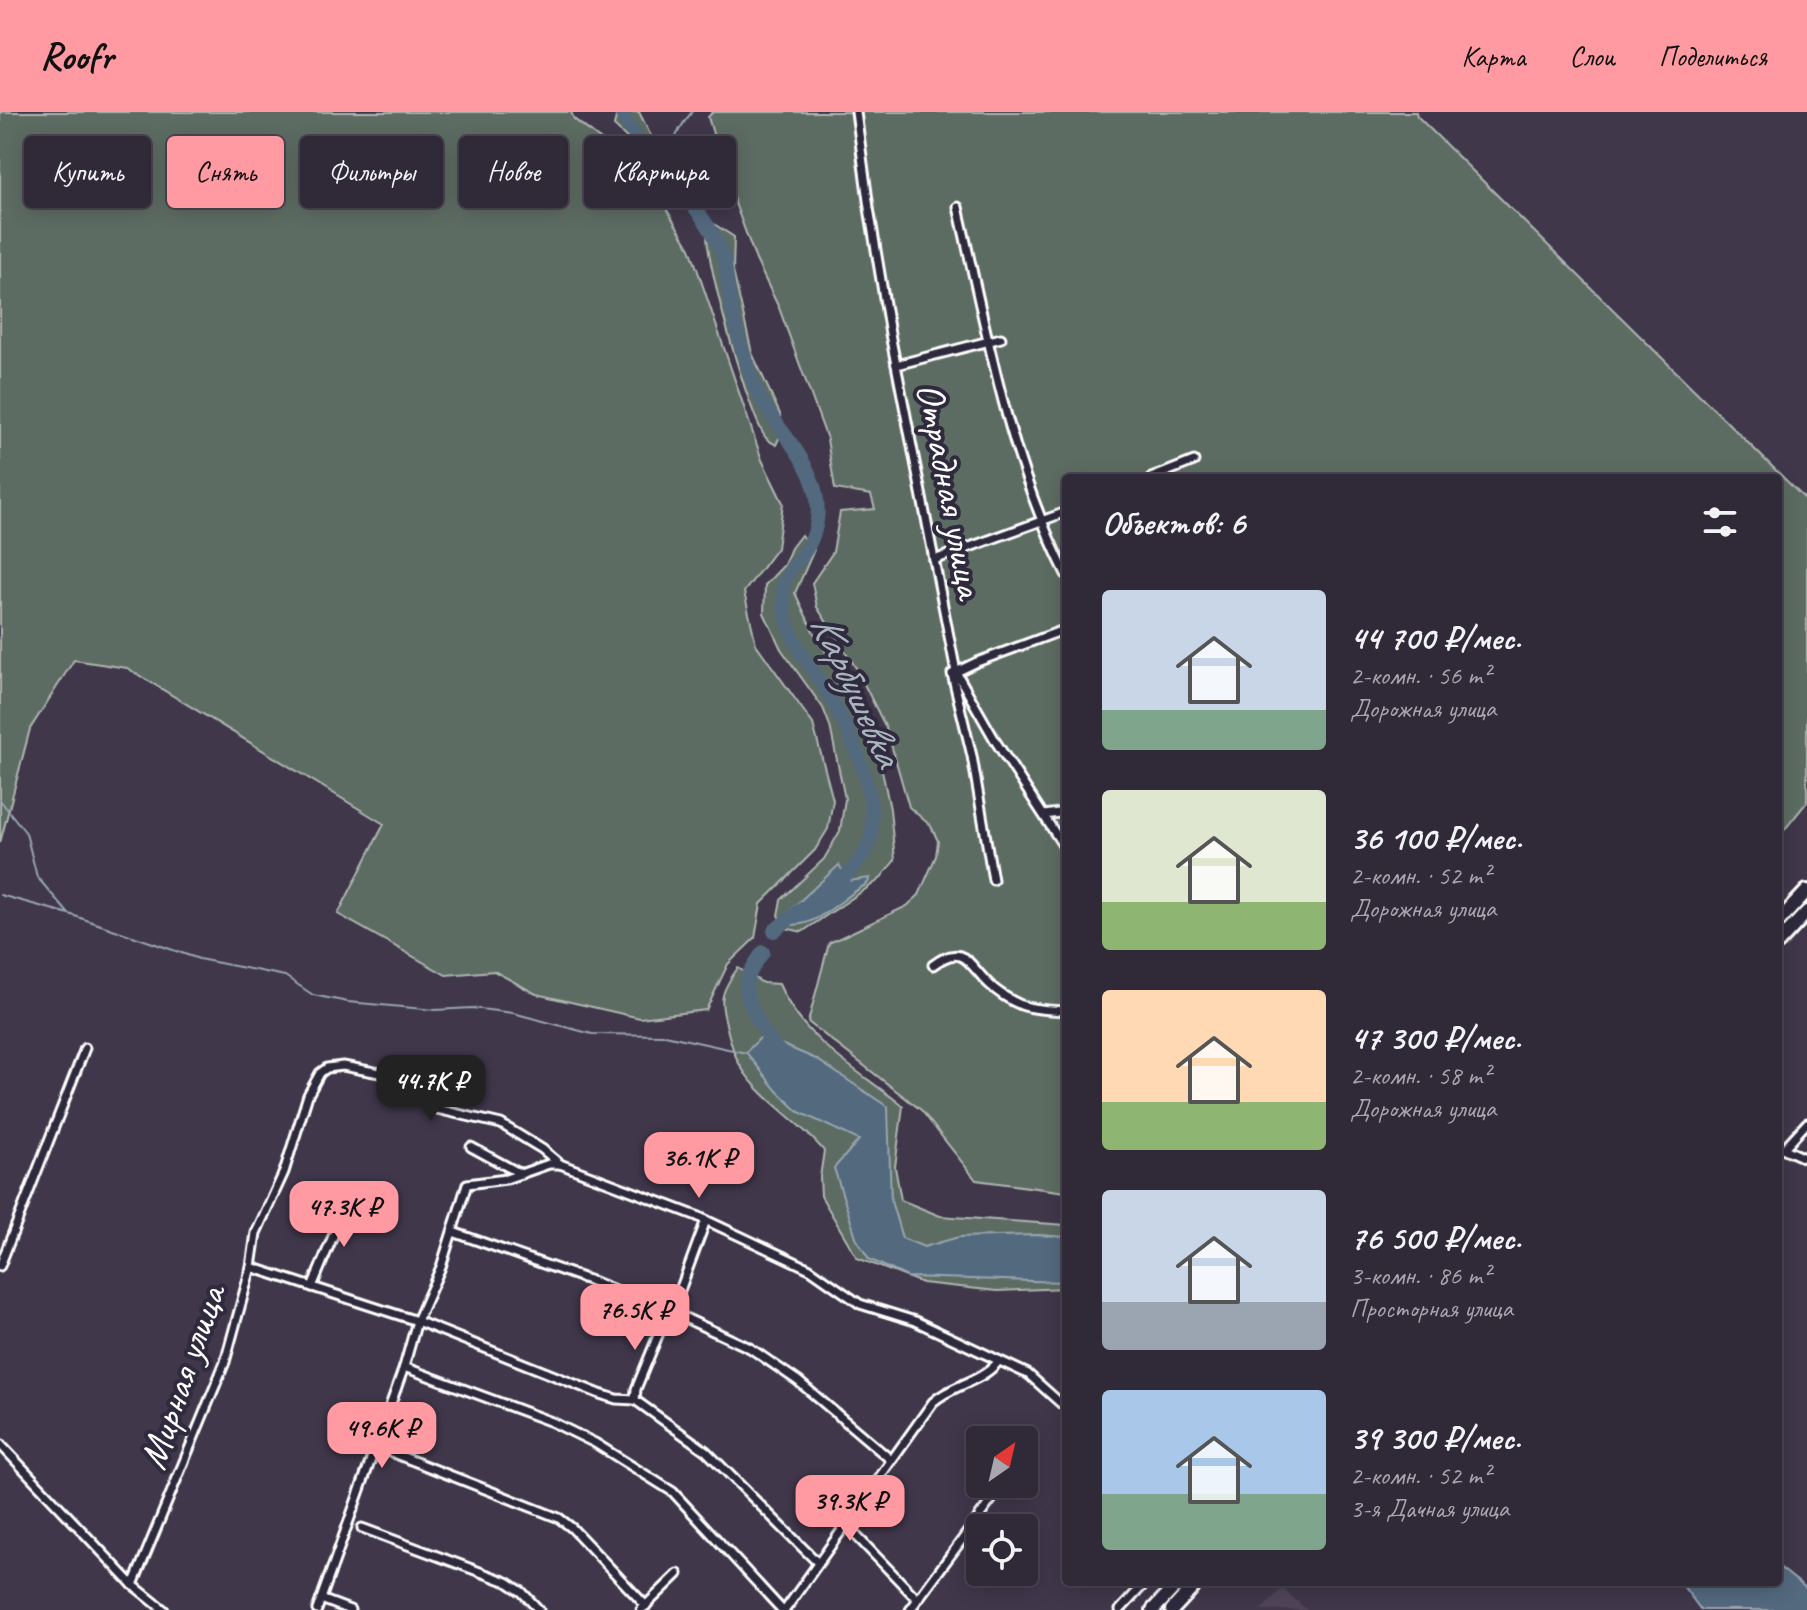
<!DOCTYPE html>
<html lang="ru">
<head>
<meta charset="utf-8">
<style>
  :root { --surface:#302938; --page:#383140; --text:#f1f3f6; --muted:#a8a6ae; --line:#4b4553; --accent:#ff9aa2 }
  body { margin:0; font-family:Caveat,sans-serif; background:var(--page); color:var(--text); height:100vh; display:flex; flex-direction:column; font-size:30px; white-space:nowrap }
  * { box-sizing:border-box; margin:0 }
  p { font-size:26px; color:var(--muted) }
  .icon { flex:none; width:44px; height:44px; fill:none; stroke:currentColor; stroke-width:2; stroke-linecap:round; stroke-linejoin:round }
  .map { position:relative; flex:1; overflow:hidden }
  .side { position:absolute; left:1062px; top:362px; width:720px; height:1112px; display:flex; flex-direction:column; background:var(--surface); border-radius:8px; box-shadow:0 4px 20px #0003,0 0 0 2px var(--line) }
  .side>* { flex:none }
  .banner { position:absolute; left:24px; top:24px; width:760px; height:72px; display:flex; gap:16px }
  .needle { width:52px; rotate:34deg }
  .tools { position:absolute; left:966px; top:1314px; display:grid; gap:16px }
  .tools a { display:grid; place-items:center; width:72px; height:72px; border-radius:8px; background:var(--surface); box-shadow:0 4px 20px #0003,0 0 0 2px var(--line); font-size:40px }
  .price { position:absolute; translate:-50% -68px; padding:0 18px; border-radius:16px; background:var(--accent); color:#111; font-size:26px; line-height:52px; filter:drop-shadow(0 2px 4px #0008) }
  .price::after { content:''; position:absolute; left:50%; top:48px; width:24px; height:18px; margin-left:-12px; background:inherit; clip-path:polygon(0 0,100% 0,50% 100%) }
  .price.on { background:#222; color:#fff }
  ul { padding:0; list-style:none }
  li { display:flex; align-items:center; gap:24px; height:200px; padding:0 40px }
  li span { display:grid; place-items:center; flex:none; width:224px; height:160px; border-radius:8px; color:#555 }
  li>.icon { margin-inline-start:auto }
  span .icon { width:96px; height:96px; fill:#fffc; stroke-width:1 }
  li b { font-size:34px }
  h2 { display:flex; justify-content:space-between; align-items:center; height:96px; padding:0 40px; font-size:34px }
  .tag { padding:0 28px; border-radius:8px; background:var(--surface); box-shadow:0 4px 20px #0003,0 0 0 2px var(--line); font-size:28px; line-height:72px }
  .tag.on { background:var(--accent); color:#111 }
  header { display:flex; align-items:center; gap:48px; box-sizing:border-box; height:112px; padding:0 40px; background:var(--accent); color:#111 }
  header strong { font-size:38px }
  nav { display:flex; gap:44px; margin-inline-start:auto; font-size:28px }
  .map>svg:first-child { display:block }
</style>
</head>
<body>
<header>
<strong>Roofr</strong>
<nav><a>Карта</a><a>Слои</a><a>Поделиться</a></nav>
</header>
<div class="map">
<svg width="1807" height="1498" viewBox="0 0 1807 1498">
  <rect width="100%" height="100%" fill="#40374b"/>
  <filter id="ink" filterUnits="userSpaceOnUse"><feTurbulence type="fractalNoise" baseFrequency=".0125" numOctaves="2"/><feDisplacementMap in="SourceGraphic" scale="16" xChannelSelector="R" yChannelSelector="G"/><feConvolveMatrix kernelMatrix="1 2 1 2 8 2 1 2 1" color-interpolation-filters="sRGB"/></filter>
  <g filter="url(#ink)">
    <polygon fill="#504458" points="1282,1476 1307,1498 1261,1498"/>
    <g fill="#5d6c62" stroke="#aeb6b0" stroke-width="2">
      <polygon points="0,0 571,0 574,7 645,62 690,136 762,348 783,391 777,436 744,480 756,532 813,612 833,688 828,717 815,738 761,792 755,826 728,852 706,898 640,906 536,882 494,859 446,863 338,802 384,712 127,556 74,548 30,617 0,731"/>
      <polygon points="617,0 639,0 656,34 630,29 614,14"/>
      <polygon points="713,0 1416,0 1417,4 1807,389 1807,690 1778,726 1778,366 1066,366 1066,1080 976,1068 921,998 808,910 829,831 907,794 919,783 936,744 938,729 931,714 909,695 887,618 856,556 817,495 812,471 833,440 840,400 875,397 871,383 835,377 827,327 779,196 756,148 729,75 708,5"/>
      <path d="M711,110l23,15 -1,34 19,82 28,61 1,20 -5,11c-4,-3 -8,-4 -10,-7 -17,-21 -60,-176 -59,-204 0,-5 1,-7 4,-12z"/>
      <polygon points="801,423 814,438 795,481 815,523 863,598 879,644 890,697 895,748 879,768 802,820 785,816 778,803 781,788 824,747 840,719 845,687 830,614 823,596 781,537 764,501 765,473 784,453 791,436"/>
      <path d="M738,856l25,15 16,1c23,56 79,86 124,122l-8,61 6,33 39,16 126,9v63l-69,3 -75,-8 -65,-25 -36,-62 -1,-19 4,-26c-24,-30 -63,-51 -83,-84 -7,-11 -10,-24 -13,-35 -8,-32 -10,-37 10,-64z"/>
    </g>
    <g fill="#53697e" stroke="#98a5b2" stroke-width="2">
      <path d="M839,753l10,16 21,-3 -3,6c-25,13 -51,46 -80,40l2,-13z"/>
      <polygon points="762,924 816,947 888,995 891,1089 902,1126 924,1135 959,1125 1039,1123 1066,1125 1066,1170 907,1165 869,1147 857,1128 834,1056 859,1028 799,1000 777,979 746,940"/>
      <polygon points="1778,1454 1807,1477 1807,1498 1701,1498 1680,1470 1778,1470"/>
    </g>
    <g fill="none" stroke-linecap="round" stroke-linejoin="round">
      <g stroke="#98a5b2" stroke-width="2">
        <path d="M677,73c-10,-32 -6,-48 15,-73"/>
        <polyline points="0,688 26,721 37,765 68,801"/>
        <polyline points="0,783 69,802 199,847 285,864 313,883 348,890 435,898 472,896 513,901 592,922 665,923 746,941"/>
      </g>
      <g stroke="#53697e" stroke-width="14">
        <path d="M621,0c24,50 71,81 97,131 9,17 9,41 12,59 6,28 14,55 24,82 14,36 46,62 59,99 9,26 5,53 -12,74 -5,8 -15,16 -17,25 -3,16 0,32 6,47 8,24 24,42 37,63 23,39 53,102 43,149 -3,13 -26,38 -37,47"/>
        <polyline points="774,819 802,796"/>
        <path d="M763,840c-6,9 -17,23 -17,35 1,18 21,52 33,64"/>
      </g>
      <defs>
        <g id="street">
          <polyline points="856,0 869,96 890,222 956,560 996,630 1066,738"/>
          <path d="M958,95c29,125 50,252 108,367"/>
          <polyline points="896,253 1001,226"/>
          <polyline points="1151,366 1194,349"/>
          <polyline points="934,448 1066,400"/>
          <polyline points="1044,703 1066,700"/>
          <polyline points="993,768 972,644 952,562 977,550 1066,517"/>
          <path d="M933,853c31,-23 35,-1 56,19 8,8 22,17 32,21 13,5 31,5 45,6"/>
          <polyline points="1778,1034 1807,1047"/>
          <polyline points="471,1035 521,1062"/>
          <polyline points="1784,1036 1807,1011"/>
          <polyline points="453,1120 597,1171 672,1200 750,1236 798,1269 891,1348"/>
          <polyline points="0,1154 85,936"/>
          <polyline points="251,1155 417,1209 600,1282 616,1287 635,1288"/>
          <polyline points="312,1175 348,1088"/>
          <polyline points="672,1200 706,1108"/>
          <polyline points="404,1255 552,1310 595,1331 673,1380 782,1498"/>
          <polyline points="635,1288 706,1339 817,1450"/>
          <polyline points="635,1288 636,1277 668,1199"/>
          <polyline points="0,1332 133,1473 164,1498"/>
          <polyline points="375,1332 398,1343 559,1406 572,1416 646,1494"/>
          <polyline points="845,1412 917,1487"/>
          <polyline points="362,1416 507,1470 522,1480 539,1498"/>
          <polyline points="133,1473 225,1250 251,1155 256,1121 284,1060 308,983 320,961 327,956 343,954 390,963 437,997 501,1012 542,1037 560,1052"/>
          <polyline points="321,1487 350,1498"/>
          <polyline points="317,1498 404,1255 417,1209 441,1155 467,1072 506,1067 549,1052 560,1052 697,1104 810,1157 860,1192 915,1209 1015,1256 1028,1262 1066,1296"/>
          <polyline points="641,1498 678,1462"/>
          <path d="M785,1498l148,-208c20,-18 47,-19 65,-40"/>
          <polyline points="910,1498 1001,1375"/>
          <polyline points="1120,1498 1146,1470"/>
        </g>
        <g id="primary">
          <polyline points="1778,810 1807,779"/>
          <polyline points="1778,831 1807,800"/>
          <polyline points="1153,1498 1179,1470"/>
          <polyline points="1172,1498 1198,1470"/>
        </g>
      </defs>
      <use href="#street" stroke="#fff" stroke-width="13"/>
      <use href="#primary" stroke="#fff" stroke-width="18"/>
      <use href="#street" stroke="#2f2a3d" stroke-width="7"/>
      <use href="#primary" stroke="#2f2a3d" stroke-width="12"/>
    </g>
  </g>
  <g text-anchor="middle" stroke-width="8" stroke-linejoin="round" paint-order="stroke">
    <g font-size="40" fill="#fff" stroke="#2f2a3d">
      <text transform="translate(951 378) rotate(79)" y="14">Отрадная улица</text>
      <text transform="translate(181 1265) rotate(-71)" y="14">Мирная улица</text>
    </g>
    <g font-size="42" font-style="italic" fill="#a9b4be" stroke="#2f2a3d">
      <text transform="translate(858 577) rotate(65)" y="15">Карбушевка</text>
    </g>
  </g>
</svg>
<div class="tools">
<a><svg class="needle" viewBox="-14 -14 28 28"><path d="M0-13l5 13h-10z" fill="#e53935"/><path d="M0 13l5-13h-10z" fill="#a8a6ae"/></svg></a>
<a><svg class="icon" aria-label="locate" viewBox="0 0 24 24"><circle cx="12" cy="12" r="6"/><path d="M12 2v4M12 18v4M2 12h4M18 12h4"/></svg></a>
</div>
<b class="price on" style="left:431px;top:1011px">44.7K ₽</b>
<b class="price" style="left:699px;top:1088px">36.1K ₽</b>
<b class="price" style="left:344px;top:1137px">47.3K ₽</b>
<b class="price" style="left:635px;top:1240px">76.5K ₽</b>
<b class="price" style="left:382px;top:1358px">49.6K ₽</b>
<b class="price" style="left:850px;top:1431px">39.3K ₽</b>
<div class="banner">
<a class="tag">Купить</a>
<a class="tag on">Снять</a>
<a class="tag">Фильтры</a>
<a class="tag">Новое</a>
<a class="tag">Квартира</a>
</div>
<section class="side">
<h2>Объектов: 6<svg class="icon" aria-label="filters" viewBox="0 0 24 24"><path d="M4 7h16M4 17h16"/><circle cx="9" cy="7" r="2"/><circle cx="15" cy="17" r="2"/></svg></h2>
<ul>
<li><span style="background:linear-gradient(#c9d6e8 75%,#7fa58c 0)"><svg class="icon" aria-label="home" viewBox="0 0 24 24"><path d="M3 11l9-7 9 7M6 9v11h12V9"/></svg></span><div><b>44 700 ₽/мес.</b><p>2-комн. · 56 m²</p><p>Дорожная улица</p></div></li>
<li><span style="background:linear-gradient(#dfe7d0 70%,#8fb573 0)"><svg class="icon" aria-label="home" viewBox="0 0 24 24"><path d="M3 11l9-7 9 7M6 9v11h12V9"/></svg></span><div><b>36 100 ₽/мес.</b><p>2-комн. · 52 m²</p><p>Дорожная улица</p></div></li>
<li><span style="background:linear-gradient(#ffd9b3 70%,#8fb573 0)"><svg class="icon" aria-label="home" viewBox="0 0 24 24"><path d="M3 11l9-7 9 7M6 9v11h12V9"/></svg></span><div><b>47 300 ₽/мес.</b><p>2-комн. · 58 m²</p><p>Дорожная улица</p></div></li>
<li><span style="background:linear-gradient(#c9d6e8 70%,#9aa5b1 0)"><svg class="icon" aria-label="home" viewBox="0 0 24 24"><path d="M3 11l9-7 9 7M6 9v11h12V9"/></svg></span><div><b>76 500 ₽/мес.</b><p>3-комн. · 86 m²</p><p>Просторная улица</p></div></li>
<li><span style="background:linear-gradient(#a9c7e8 65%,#7fa58c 0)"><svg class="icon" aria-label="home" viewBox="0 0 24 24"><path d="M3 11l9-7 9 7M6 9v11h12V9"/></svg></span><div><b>39 300 ₽/мес.</b><p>2-комн. · 52 m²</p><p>3-я Дачная улица</p></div></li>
</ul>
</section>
</div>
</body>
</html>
